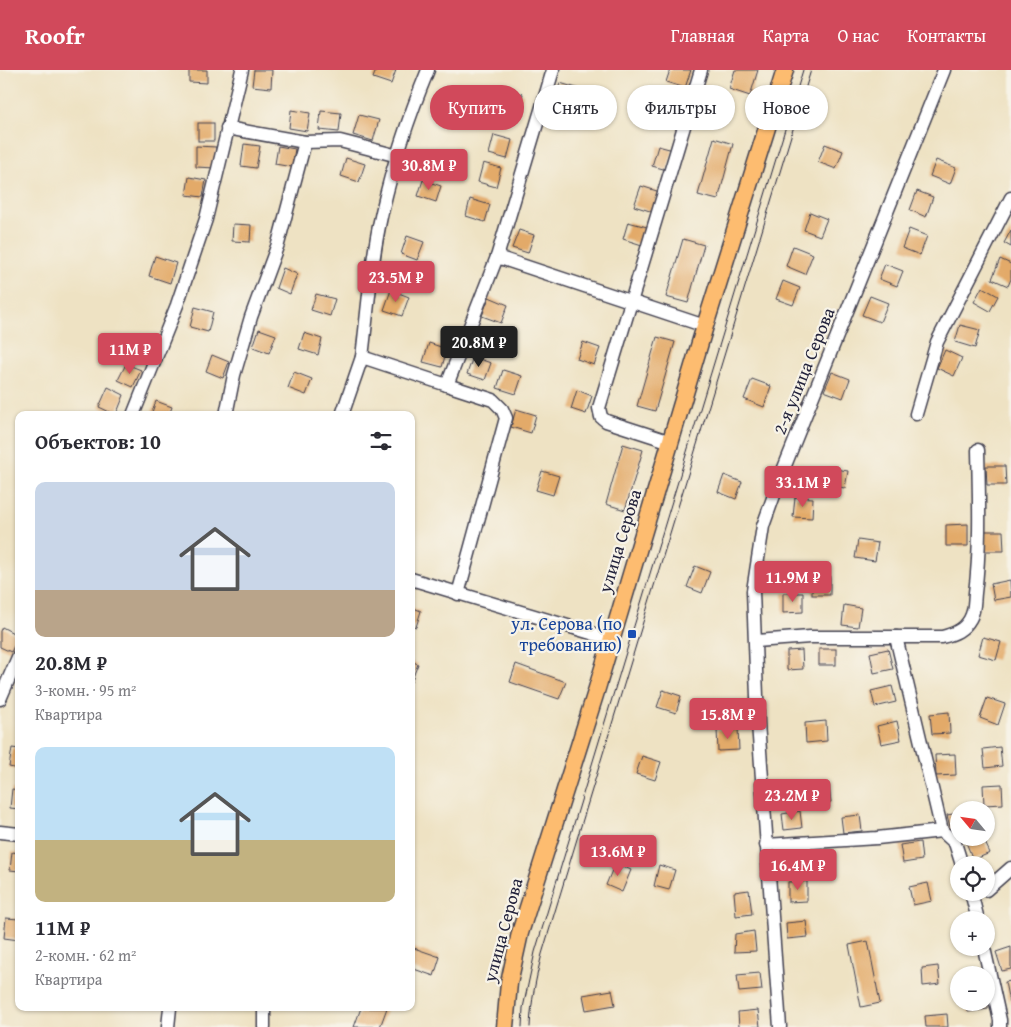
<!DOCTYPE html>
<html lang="ru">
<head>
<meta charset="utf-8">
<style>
  :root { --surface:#fff; --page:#f7f7f7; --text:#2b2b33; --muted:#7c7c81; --accent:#d1495b }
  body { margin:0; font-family:"Gentium Book Plus",serif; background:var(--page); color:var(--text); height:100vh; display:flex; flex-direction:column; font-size:19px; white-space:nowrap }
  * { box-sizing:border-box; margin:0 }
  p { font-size:16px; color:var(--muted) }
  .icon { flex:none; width:28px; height:28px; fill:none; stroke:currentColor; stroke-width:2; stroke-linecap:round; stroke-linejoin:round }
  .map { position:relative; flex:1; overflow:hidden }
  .sheet { position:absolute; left:15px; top:341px; width:400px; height:600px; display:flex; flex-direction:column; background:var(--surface); border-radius:10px; box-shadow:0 1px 4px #0004 }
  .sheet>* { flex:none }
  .guide { position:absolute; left:430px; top:15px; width:475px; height:45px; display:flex; gap:10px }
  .needle { width:32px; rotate:299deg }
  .buttons { position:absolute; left:950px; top:731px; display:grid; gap:10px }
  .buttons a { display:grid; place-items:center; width:45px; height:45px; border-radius:50%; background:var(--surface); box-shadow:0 1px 4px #0004; font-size:25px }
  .price { position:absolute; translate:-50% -42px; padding:0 11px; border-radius:5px; background:var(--accent); color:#fff; font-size:16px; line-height:32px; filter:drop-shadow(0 1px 2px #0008) }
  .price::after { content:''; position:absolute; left:50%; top:30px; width:15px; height:11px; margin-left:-8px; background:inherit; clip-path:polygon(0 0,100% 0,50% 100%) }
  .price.selected { background:#222; color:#fff }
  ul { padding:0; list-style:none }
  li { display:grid; align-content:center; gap:10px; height:265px; padding:0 20px }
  li span { display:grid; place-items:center; height:155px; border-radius:10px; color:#555 }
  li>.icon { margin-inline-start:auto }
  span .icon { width:90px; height:90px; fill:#fffc; stroke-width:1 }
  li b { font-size:21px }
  h2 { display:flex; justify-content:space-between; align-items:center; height:60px; padding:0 20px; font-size:21px }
  .pill { padding:0 18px; border-radius:22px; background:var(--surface); box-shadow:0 1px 4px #0004; font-size:18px; line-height:45px }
  .pill.selected { background:var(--accent); color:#fff }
  header { display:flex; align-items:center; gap:30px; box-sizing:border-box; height:70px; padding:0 25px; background:var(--accent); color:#fff }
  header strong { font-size:24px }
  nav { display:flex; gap:28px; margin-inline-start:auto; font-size:18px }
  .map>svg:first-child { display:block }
</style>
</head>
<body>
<header>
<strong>Roofr</strong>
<nav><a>Главная</a><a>Карта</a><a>О нас</a><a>Контакты</a></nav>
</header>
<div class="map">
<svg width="1011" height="957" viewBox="0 0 1011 957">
  <rect width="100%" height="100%" fill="#f7f3e8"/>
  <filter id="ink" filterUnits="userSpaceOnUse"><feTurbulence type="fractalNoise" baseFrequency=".02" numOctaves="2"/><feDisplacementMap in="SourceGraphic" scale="10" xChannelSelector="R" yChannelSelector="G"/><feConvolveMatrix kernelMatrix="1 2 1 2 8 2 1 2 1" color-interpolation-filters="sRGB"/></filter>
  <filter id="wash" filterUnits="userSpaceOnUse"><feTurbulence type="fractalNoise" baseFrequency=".0096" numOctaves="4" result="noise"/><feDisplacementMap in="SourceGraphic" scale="20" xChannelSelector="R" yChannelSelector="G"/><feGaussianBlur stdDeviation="1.12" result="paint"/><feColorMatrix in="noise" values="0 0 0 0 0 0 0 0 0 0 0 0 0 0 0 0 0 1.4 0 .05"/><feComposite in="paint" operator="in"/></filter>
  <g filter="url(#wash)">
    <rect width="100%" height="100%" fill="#eee2c3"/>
    <g id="blocks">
      <g fill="#e3aa69">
        <polygon points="189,0 207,0 207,13 189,12"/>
        <polygon points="254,0 272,0 271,18 252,16"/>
        <polygon points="376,0 396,0 391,14 373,8"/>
        <polygon points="670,0 691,0 685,18 666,12"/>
        <polygon points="735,0 758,0 750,26 729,19"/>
        <polygon points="560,13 580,19 574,39 554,34"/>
        <polygon points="506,20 523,24 518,43 501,38"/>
        <polygon points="668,27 684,32 679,49 663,44"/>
        <polygon points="291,40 310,43 307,61 289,58"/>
        <polygon points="321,41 341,43 339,62 319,60"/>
        <polygon points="359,45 379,50 373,71 353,65"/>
        <rect x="198" y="53" width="16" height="18"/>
        <polygon points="494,65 512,70 507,89 489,84"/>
        <polygon points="714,68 733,74 718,130 698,125"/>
        <polygon points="244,74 260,76 256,98 241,96"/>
        <polygon points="825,74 843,81 836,99 818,92"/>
        <polygon points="196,76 216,77 215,98 196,97"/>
        <polygon points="278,76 295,79 292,97 275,94"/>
        <polygon points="658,76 673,80 667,100 652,96"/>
        <polygon points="346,88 365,94 359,112 341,106"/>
        <polygon points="936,90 956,98 950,114 930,106"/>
        <polygon points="483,93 501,98 496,117 478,112"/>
        <polygon points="189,107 206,110 203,127 186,125"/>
        <polygon points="423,110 441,116 436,132 418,126"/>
        <polygon points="641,116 660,122 653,142 634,136"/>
        <polygon points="917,121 933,127 926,147 910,140"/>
        <polygon points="470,129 490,135 485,152 466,146"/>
        <polygon points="810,142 827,149 820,166 804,160"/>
        <polygon points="628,152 647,157 642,175 623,169"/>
        <polygon points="233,154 251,155 250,172 232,171"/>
        <polygon points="909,159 927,166 920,185 902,178"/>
        <polygon points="519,160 534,165 528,183 512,178"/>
        <polygon points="1011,160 1011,177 1004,173"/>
        <polygon points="407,166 424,172 417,190 401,184"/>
        <polygon points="683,169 704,175 688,233 666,227"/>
        <polygon points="793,176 813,184 805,204 786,196"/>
        <polygon points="155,186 176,193 170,213 149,206"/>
        <polygon points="1000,189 1011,194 1011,209 1008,216 992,209"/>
        <polygon points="885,194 903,201 897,216 879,209"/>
        <polygon points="283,198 297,204 290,224 276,218"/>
        <polygon points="783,211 800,218 793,235 776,229"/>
        <polygon points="982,217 998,226 990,241 974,232"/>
        <polygon points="391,220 409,227 402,246 384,240"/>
        <polygon points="316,224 335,229 330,246 311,240"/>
        <polygon points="870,226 888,233 880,252 862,245"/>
        <polygon points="489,227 508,235 501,253 482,246"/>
        <polygon points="195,237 213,242 208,262 190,257"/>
        <polygon points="960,255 980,260 975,278 955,272"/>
        <polygon points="259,259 276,265 269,283 253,277"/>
        <polygon points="304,263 322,269 318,285 299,279"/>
        <polygon points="657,267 675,272 655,341 637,336"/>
        <polygon points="583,272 600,278 594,295 577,289"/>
        <polygon points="429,273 447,279 442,297 423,292"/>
        <polygon points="945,280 962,288 954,306 937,298"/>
        <polygon points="212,285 229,292 223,308 206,301"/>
        <polygon points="473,287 491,293 485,310 467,304"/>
        <polygon points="126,294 141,300 133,317 118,310"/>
        <polygon points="503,300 522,306 516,324 497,318"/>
        <polygon points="294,302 312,309 306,325 288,318"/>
        <polygon points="832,302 850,309 843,328 824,321"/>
        <polygon points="752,309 771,316 764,337 744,329"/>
        <polygon points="108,317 124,325 116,345 99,337"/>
        <polygon points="577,320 592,326 586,344 571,339"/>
        <polygon points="156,331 172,337 169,345 151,345"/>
        <polygon points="516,339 536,345 531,363 511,357"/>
        <polygon points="623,374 643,380 625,440 606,434"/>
        <polygon points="986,396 1005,396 1006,415 987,415"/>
        <polygon points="829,398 848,401 845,418 826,415"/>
        <polygon points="542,401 559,406 553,425 536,420"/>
        <polygon points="724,405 742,412 736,429 718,422"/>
        <polygon points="795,427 813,428 812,448 793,447"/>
        <polygon points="968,454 968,476 946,476 946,455"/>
        <polygon points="984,461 1003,461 1004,481 985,481"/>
        <polygon points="858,470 878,473 875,491 855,488"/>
        <polygon points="695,496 710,502 702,523 687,517"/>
        <rect x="812" y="507" width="18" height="18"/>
        <polygon points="1010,510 1011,527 994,530 991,514"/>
        <polygon points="783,523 803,523 803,542 783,543"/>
        <polygon points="844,535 861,538 858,557 842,555"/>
        <polygon points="411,537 421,541 416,557 411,555"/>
        <polygon points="2,557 19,566 11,582 0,577 0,561"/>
        <polygon points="983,567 1001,572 996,590 978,585"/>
        <rect x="819" y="579" width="17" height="16"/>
        <polygon points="888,579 893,599 874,603 870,583"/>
        <polygon points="802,580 803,599 787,600 787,581"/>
        <polygon points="411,591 418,594 411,612"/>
        <polygon points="516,594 566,612 559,629 510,612"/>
        <polygon points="892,616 896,632 875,637 871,621"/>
        <polygon points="663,620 681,626 676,643 657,637"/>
        <polygon points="987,628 1005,634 998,655 980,648"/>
        <polygon points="949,642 950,663 932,664 930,644"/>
        <polygon points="826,651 827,671 806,673 805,653"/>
        <polygon points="897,651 901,670 881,674 877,656"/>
        <polygon points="738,658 739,680 718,681 717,660"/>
        <polygon points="1000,677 1002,696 985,698 983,679"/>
        <polygon points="12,678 19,679 19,699 9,697"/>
        <polygon points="955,684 956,705 936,706 935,685"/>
        <polygon points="642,686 661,692 655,710 636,704"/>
        <polygon points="1002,714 1003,734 984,735 983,715"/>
        <polygon points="829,716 831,732 813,734 811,718"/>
        <polygon points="12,719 19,720 19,739 10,738"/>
        <polygon points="800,741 802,758 784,760 782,744"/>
        <polygon points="959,743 959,760 951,761 947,745"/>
        <polygon points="860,745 862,761 843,763 841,747"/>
        <polygon points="977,768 983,768 990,783 973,790 966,772"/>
        <polygon points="920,772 922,790 903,793 900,775"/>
        <polygon points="12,782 19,783 19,801 10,800"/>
        <polygon points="615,793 631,800 622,822 606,815"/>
        <polygon points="659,795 675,800 669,820 654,816"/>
        <polygon points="807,811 807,831 788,832 788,812"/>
        <polygon points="928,813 932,831 913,835 909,817"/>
        <polygon points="749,820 752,844 736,846 734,822"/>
        <polygon points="6,848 19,849 19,870 4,868"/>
        <polygon points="806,851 808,867 787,869 786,853"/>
        <polygon points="754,861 756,881 734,882 735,864"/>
        <polygon points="868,871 880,933 861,937 849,875"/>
        <polygon points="411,877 440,887 434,906 411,898"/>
        <polygon points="1011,877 1011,899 1002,901 996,882"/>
        <polygon points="938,896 940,914 923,916 922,898"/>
        <polygon points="760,903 762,920 739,922 737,905"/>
        <polygon points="1011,911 1011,931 1009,932 1005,912"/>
        <polygon points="612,920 615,935 586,940 583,925"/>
        <polygon points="967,932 988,932 988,939 968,942"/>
        <polygon points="361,938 387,938 380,957 354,957"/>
        <polygon points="758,940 760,957 739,957 738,942"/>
        <polygon points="947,944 948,957 926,957 925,946"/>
      </g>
    </g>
  </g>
  <g filter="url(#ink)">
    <use href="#blocks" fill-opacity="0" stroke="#413f4f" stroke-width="1"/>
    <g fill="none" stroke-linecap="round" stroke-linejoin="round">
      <defs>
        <g id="minor">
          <polyline points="227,58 305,72 340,71 398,86"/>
          <polyline points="497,187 705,256"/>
          <path d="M362,287c6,-48 9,-97 20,-145 11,-48 27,-96 46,-142"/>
          <polyline points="447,315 493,330 502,339 506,348 458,524"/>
          <polyline points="916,344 937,272 1011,128"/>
          <polyline points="133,345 177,235 206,149 242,0"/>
          <polyline points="226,345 234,305 251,247 278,174 305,72"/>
          <polyline points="342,345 362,287 447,315 497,187 553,0"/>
          <polyline points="671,372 606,351 601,347 599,338 701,0"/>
          <polyline points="411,509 611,569"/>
          <polyline points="896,567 942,761 955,773 962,795"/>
          <path d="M756,571l54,-4h132c12,-3 22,-7 28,-18 5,-8 4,-17 5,-26 6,-48 4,-95 3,-143"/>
          <polyline points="0,629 19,585"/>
          <polyline points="0,762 19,764"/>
          <polyline points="766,775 877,768 942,761"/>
          <polyline points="986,820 1011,798"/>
          <polyline points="971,822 978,850"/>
          <polyline points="984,878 1000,950 1000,957"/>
          <polyline points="264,938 264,957"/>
          <polyline points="168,957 170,938"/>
          <polyline points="780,957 758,653 753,521 763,456 782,403 944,0"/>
        </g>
        <polyline id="major" points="505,957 509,913 520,863 595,625 705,256 785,0"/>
      </defs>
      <use href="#minor" stroke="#413f4f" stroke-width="15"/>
      <use href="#major" stroke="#413f4f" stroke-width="19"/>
      <use href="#minor" stroke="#fff" stroke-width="12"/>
      <use href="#major" stroke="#fdbc6f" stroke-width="16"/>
      <g stroke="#22223b" stroke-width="1">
        <polyline points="522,957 523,938 535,882 803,0"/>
        <path d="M530,957c1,-25 6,-49 12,-73l269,-884"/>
      </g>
    </g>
  </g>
  <rect fill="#1a4fb4" stroke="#f7f3e8" stroke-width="2" x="627" y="559" width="10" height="10" rx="2.5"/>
  <g text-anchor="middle" stroke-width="4.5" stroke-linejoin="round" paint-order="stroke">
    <g font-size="18" fill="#22223b" stroke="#f7f3e8">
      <text transform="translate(804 301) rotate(-68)" y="6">2-я улица Серова</text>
      <text transform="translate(620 471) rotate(-73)" y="6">улица Серова</text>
      <text transform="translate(503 860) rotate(-75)" y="6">улица Серова</text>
    </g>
    <g font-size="18" fill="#164399" stroke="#f7f3e8" text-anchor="end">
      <text x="622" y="560">ул. Серова (по<tspan x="622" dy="21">требованию)</tspan></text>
    </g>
  </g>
</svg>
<div class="buttons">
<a><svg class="needle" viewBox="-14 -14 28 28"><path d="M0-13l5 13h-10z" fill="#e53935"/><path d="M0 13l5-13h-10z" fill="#7c7c81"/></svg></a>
<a><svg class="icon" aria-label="locate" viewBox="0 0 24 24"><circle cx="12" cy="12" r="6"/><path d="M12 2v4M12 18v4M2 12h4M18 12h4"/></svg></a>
<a>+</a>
<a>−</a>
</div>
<b class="price" style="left:429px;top:121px">30.8M ₽</b>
<b class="price" style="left:396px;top:233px">23.5M ₽</b>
<b class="price selected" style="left:479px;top:298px">20.8M ₽</b>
<b class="price" style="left:130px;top:305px">11M ₽</b>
<b class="price" style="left:803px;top:438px">33.1M ₽</b>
<b class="price" style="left:793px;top:533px">11.9M ₽</b>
<b class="price" style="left:728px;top:670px">15.8M ₽</b>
<b class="price" style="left:792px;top:751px">23.2M ₽</b>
<b class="price" style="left:618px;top:807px">13.6M ₽</b>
<b class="price" style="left:798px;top:821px">16.4M ₽</b>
<div class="guide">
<a class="pill selected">Купить</a>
<a class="pill">Снять</a>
<a class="pill">Фильтры</a>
<a class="pill">Новое</a>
</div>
<section class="sheet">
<h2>Объектов: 10<svg class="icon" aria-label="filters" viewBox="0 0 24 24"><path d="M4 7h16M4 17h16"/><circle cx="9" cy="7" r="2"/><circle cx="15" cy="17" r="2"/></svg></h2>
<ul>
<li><span style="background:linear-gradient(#c9d6e8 70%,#b9a48a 0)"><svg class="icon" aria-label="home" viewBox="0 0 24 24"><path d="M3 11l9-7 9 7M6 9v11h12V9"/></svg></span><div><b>20.8M ₽</b><p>3-комн. · 95 m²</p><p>Квартира</p></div></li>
<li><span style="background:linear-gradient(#bfe0f5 60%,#c2b280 0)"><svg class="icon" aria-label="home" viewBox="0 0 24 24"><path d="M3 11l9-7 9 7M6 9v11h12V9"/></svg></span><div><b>11M ₽</b><p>2-комн. · 62 m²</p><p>Квартира</p></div></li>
</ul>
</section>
</div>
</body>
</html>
